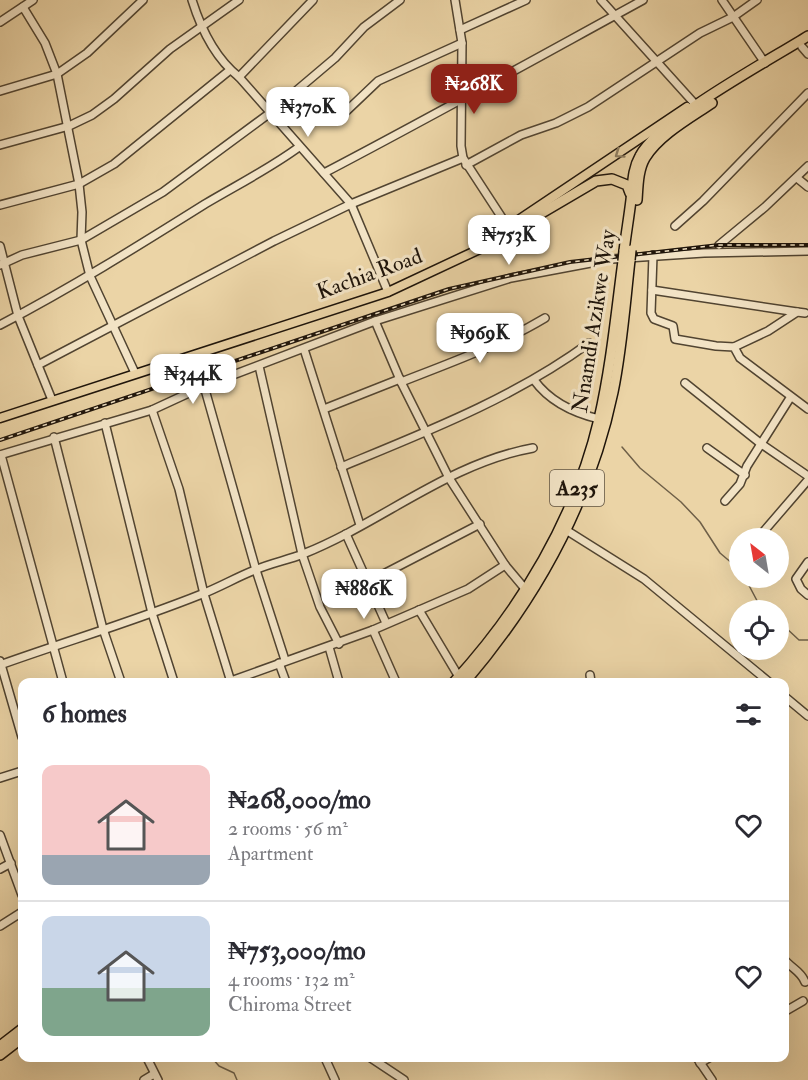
<!DOCTYPE html>
<html lang="en">
<head>
<meta charset="utf-8">
<style>
  :root { --surface:#fff; --page:#f2f2f3; --text:#2b2b33; --muted:#7c7c81; --line:#e1e1e2; --accent:#8f2418 }
  body { margin:0; font-family:"IM FELL Double Pica",serif; background:var(--page); color:var(--text); height:100vh; display:flex; flex-direction:column; font-size:22px; white-space:nowrap }
  * { box-sizing:border-box; margin:0 }
  p { font-size:20px; color:var(--muted) }
  .icon { flex:none; width:33px; height:33px; fill:none; stroke:currentColor; stroke-width:2; stroke-linecap:round; stroke-linejoin:round }
  .map { position:relative; flex:1; overflow:hidden }
  .sheet { position:absolute; left:18px; top:678px; width:771px; height:384px; display:flex; flex-direction:column; background:var(--surface); border-radius:12px; box-shadow:0 6px 24px #0002 }
  .sheet>* { flex:none }
  .needle { width:39px; rotate:329deg }
  .controls { position:absolute; left:729px; top:528px; display:grid; gap:12px }
  .controls a { display:grid; place-items:center; width:60px; height:60px; border-radius:50%; background:var(--surface); box-shadow:0 6px 24px #0002; font-size:30px }
  .price { position:absolute; translate:-50% -51px; padding:0 14px; border-radius:12px; background:#fff; color:#222; font-size:20px; line-height:39px; filter:drop-shadow(0 2px 3px #0008) }
  .price::after { content:''; position:absolute; left:50%; top:36px; width:18px; height:14px; margin-left:-9px; background:inherit; clip-path:polygon(0 0,100% 0,50% 100%) }
  .price.on { background:var(--accent); color:#fff }
  ul { padding:0; list-style:none }
  li { display:flex; align-items:center; gap:18px; height:150px; padding:0 24px }
  li+li { border-top:2px solid var(--line) }
  li span { display:grid; place-items:center; flex:none; width:168px; height:120px; border-radius:12px; color:#555 }
  li>.icon { margin-inline-start:auto }
  span .icon { width:72px; height:72px; fill:#fffc; stroke-width:1 }
  li b { font-size:26px }
  h2 { display:flex; justify-content:space-between; align-items:center; height:72px; padding:0 24px; font-size:26px }
  .map>svg:first-child { display:block }
</style>
</head>
<body>
<div class="map">
<svg width="808" height="1080" viewBox="0 0 808 1080">
  <rect width="100%" height="100%" fill="#ebd4a6"/>
  <filter id="stains"><feTurbulence type="fractalNoise" baseFrequency=".00333" numOctaves="4"/><feColorMatrix values="0 0 0 0 .2 0 0 0 0 .09 0 0 0 0 .02 0 0 0 .5 -.17"/></filter>
  <radialGradient id="worn" r=".72"><stop offset=".6" stop-color="#630" stop-opacity="0"/><stop offset="1" stop-color="#630" stop-opacity=".3"/></radialGradient>
  <g fill="none" stroke-linecap="round" stroke-linejoin="round">
    <g stroke="#6f6048" stroke-width="1.5">
      <polyline points="622,447 640,468 681,502 700,522 720,553 740,570"/>
      <polyline points="745,578 762,610"/>
      <polyline points="778,628 785,627 799,640 808,640"/>
      <polyline points="212,1058 219,1066 234,1073 237,1080"/>
    </g>
    <defs>
      <g id="minor">
        <path d="M192,0c9,29 23,58 47,77l112,127 37,88"/>
        <polyline points="455,0 462,43 461,146 463,158 508,227"/>
        <polyline points="601,0 694,103"/>
        <polyline points="722,0 765,63"/>
        <polyline points="23,7 45,43 57,74 79,184 82,212 81,240 90,276 135,373"/>
        <polyline points="0,22 33,0"/>
        <polyline points="460,30 526,0"/>
        <polyline points="802,47 808,54"/>
        <polyline points="239,77 313,0"/>
        <polyline points="0,91 57,74 87,53 143,0"/>
        <polyline points="338,119 378,81 462,43"/>
        <polyline points="0,145 69,126 92,115 114,99 170,49 239,0"/>
        <polyline points="466,165 521,135 556,123 588,107 700,33 733,17 757,0"/>
        <path d="M324,173c107,-56 213,-115 319,-173"/>
        <polyline points="797,178 808,187"/>
        <polyline points="0,205 79,184 114,164 230,70"/>
        <polyline points="675,226 703,201 808,93"/>
        <polyline points="719,245 765,207 808,166"/>
        <polyline points="0,246 18,316 52,400"/>
        <polyline points="653,255 651,313 654,319 673,326 675,339 716,346 734,347 740,358 808,409"/>
        <polyline points="0,265 22,255 81,240 163,192 270,113 335,58 364,27 400,0"/>
        <polyline points="652,290 797,312"/>
        <polyline points="375,321 401,382 449,478 505,565 526,590"/>
        <path d="M0,325c71,-37 138,-79 205,-121 32,-19 64,-35 94,-57"/>
        <polyline points="734,347 768,331 797,312 805,313"/>
        <polyline points="304,349 360,525"/>
        <polyline points="38,365 274,241 351,204 463,158"/>
        <polyline points="259,366 302,554 320,607 339,644"/>
        <path d="M534,380c16,22 40,33 65,39"/>
        <path d="M401,382c49,-19 99,-37 144,-64"/>
        <polyline points="685,383 760,443 808,476"/>
        <polyline points="204,386 256,570 285,660"/>
        <polyline points="324,409 400,379"/>
        <polyline points="152,410 179,489 204,594 231,682"/>
        <polyline points="105,423 152,613 174,682"/>
        <polyline points="54,437 103,629 121,682"/>
        <polyline points="707,448 745,475"/>
        <polyline points="0,455 152,410 204,386 375,321 511,278 612,259 704,253 808,251"/>
        <polyline points="1,455 63,682"/>
        <path d="M341,467c85,-35 173,-69 248,-124"/>
        <polyline points="725,501 740,484 747,466 790,398"/>
        <polyline points="566,530 644,579 769,682"/>
        <polyline points="346,534 386,623"/>
        <polyline points="758,538 808,480"/>
        <polyline points="808,562 796,579 801,589 808,595"/>
        <polyline points="368,582 480,524"/>
        <polyline points="419,610 459,677"/>
        <polyline points="373,630 396,682"/>
        <polyline points="329,647 339,682"/>
        <polyline points="0,661 22,737"/>
        <polyline points="279,663 286,682"/>
        <path d="M0,665c67,-24 135,-44 202,-71 18,-7 35,-17 53,-24 16,-7 33,-10 48,-16 78,-31 146,-91 230,-106"/>
        <polyline points="590,675 591,682"/>
        <polyline points="228,682 373,630 468,589 505,565"/>
        <polyline points="784,696 808,716"/>
        <polyline points="0,778 22,771"/>
        <polyline points="0,835 22,895"/>
        <polyline points="0,869 11,863"/>
        <polyline points="0,926 22,912"/>
        <path d="M784,959c8,10 17,12 21,23"/>
        <polyline points="784,1012 803,1001"/>
        <polyline points="147,1058 158,1080"/>
        <polyline points="325,1058 335,1080"/>
        <polyline points="371,1058 404,1080"/>
        <polyline points="697,1058 712,1080"/>
        <polyline points="700,1063 709,1058"/>
        <polyline points="144,1080 154,1074"/>
      </g>
      <polyline id="major" points="0,418 388,292 484,247 493,237 508,227 687,107"/>
      <g id="highway">
        <path d="M637,200c1,-14 1,-30 8,-42 14,-23 45,-40 67,-55"/>
        <polyline points="484,247 596,181 612,179 627,185 630,193"/>
        <path d="M624,251c2,-17 5,-34 7,-51 2,-16 1,-30 9,-44 18,-36 130,-96 168,-120"/>
        <path d="M454,682c68,-74 122,-165 145,-263 12,-52 17,-105 24,-158"/>
        <path d="M465,682c72,-84 125,-180 148,-290 9,-43 12,-88 17,-132"/>
        <polyline points="0,1046 22,1029"/>
        <polyline points="0,1055 22,1038"/>
      </g>
    </defs>
    <use href="#minor" stroke="#514431" stroke-width="10"/>
    <use href="#major" stroke="#1e140a" stroke-width="11"/>
    <use href="#highway" stroke="#1e140a" stroke-width="12"/>
    <use href="#minor" stroke="#f2e3c5" stroke-width="7"/>
    <use href="#major" stroke="#ebd4a6" stroke-width="8"/>
    <use href="#highway" stroke="#ebd4a6" stroke-width="9"/>
    <defs>
      <polyline id="rail" points="0,440 449,289 570,262 719,245 808,245"/>
    </defs>
    <use href="#rail" stroke="#1e140a" stroke-width="4"/>
    <use href="#rail" stroke="#f2e3c5" stroke-width="1.5" stroke-dasharray="4.5" stroke-linecap="butt"/>
    <defs>
      <g id="highway-bridge">
        <polyline points="630,260 631,250"/>
        <polyline points="623,261 624,251"/>
      </g>
    </defs>
    <use href="#highway-bridge" stroke="#1e140a" stroke-width="12" stroke-linecap="butt"/>
    <use href="#highway-bridge" stroke="#ebd4a6" stroke-width="9"/>
  </g>
  <defs><path id="oneway-chevron" d="M-2-3.5L2.5 0L-2 3.5" fill="none" stroke-width="1.6" stroke-linecap="round" stroke-linejoin="round" transform="scale(1.5)"/></defs>
  <use stroke="#8f7e60" href="#oneway-chevron" transform="translate(619 154) rotate(145)"/>
  <g text-anchor="middle" stroke-width="6" stroke-linejoin="round" paint-order="stroke">
    <rect fill="#f2e3c5" stroke="#5e5242" stroke-width="1.5" x="550" y="470" width="54" height="36" rx="4.5"/>
    <g font-size="21" font-weight="bold" fill="#1e140a">
      <text x="577" y="495">A235</text>
    </g>
    <g font-size="22" fill="#1e140a" stroke="#f2e3c5">
      <text transform="translate(369 273) rotate(-20)" y="8">Kachia Road</text>
      <text transform="translate(593 321) rotate(-81)" y="8">Nnamdi Azikwe Way</text>
    </g>
  </g>
  <rect width="100%" height="100%" filter="url(#stains)"/>
  <rect width="100%" height="100%" fill="url(#worn)"/>
</svg>
<div class="controls">
<a><svg class="needle" viewBox="-14 -14 28 28"><path d="M0-13l5 13h-10z" fill="#e53935"/><path d="M0 13l5-13h-10z" fill="#7c7c81"/></svg></a>
<a><svg class="icon" aria-label="locate" viewBox="0 0 24 24"><circle cx="12" cy="12" r="6"/><path d="M12 2v4M12 18v4M2 12h4M18 12h4"/></svg></a>
</div>
<b class="price on" style="left:474px;top:115px">₦268K</b>
<b class="price" style="left:308px;top:138px">₦370K</b>
<b class="price" style="left:509px;top:266px">₦753K</b>
<b class="price" style="left:480px;top:364px">₦969K</b>
<b class="price" style="left:193px;top:405px">₦344K</b>
<b class="price" style="left:364px;top:620px">₦886K</b>
<section class="sheet">
<h2>6 homes<svg class="icon" aria-label="filters" viewBox="0 0 24 24"><path d="M4 7h16M4 17h16"/><circle cx="9" cy="7" r="2"/><circle cx="15" cy="17" r="2"/></svg></h2>
<ul>
<li><span style="background:linear-gradient(#f6c9c9 75%,#9aa5b1 0)"><svg class="icon" aria-label="home" viewBox="0 0 24 24"><path d="M3 11l9-7 9 7M6 9v11h12V9"/></svg></span><div><b>₦268,000/mo</b><p>2 rooms · 56 m²</p><p>Apartment</p></div><svg class="icon" aria-label="heart" viewBox="0 0 24 24"><path d="M12 20l-8-8c-3-5 5-10 8-4 3-6 11-1 8 4z"/></svg></li>
<li><span style="background:linear-gradient(#c9d6e8 60%,#7fa58c 0)"><svg class="icon" aria-label="home" viewBox="0 0 24 24"><path d="M3 11l9-7 9 7M6 9v11h12V9"/></svg></span><div><b>₦753,000/mo</b><p>4 rooms · 132 m²</p><p>Chiroma Street</p></div><svg class="icon" aria-label="heart" viewBox="0 0 24 24"><path d="M12 20l-8-8c-3-5 5-10 8-4 3-6 11-1 8 4z"/></svg></li>
</ul>
</section>
</div>
</body>
</html>
